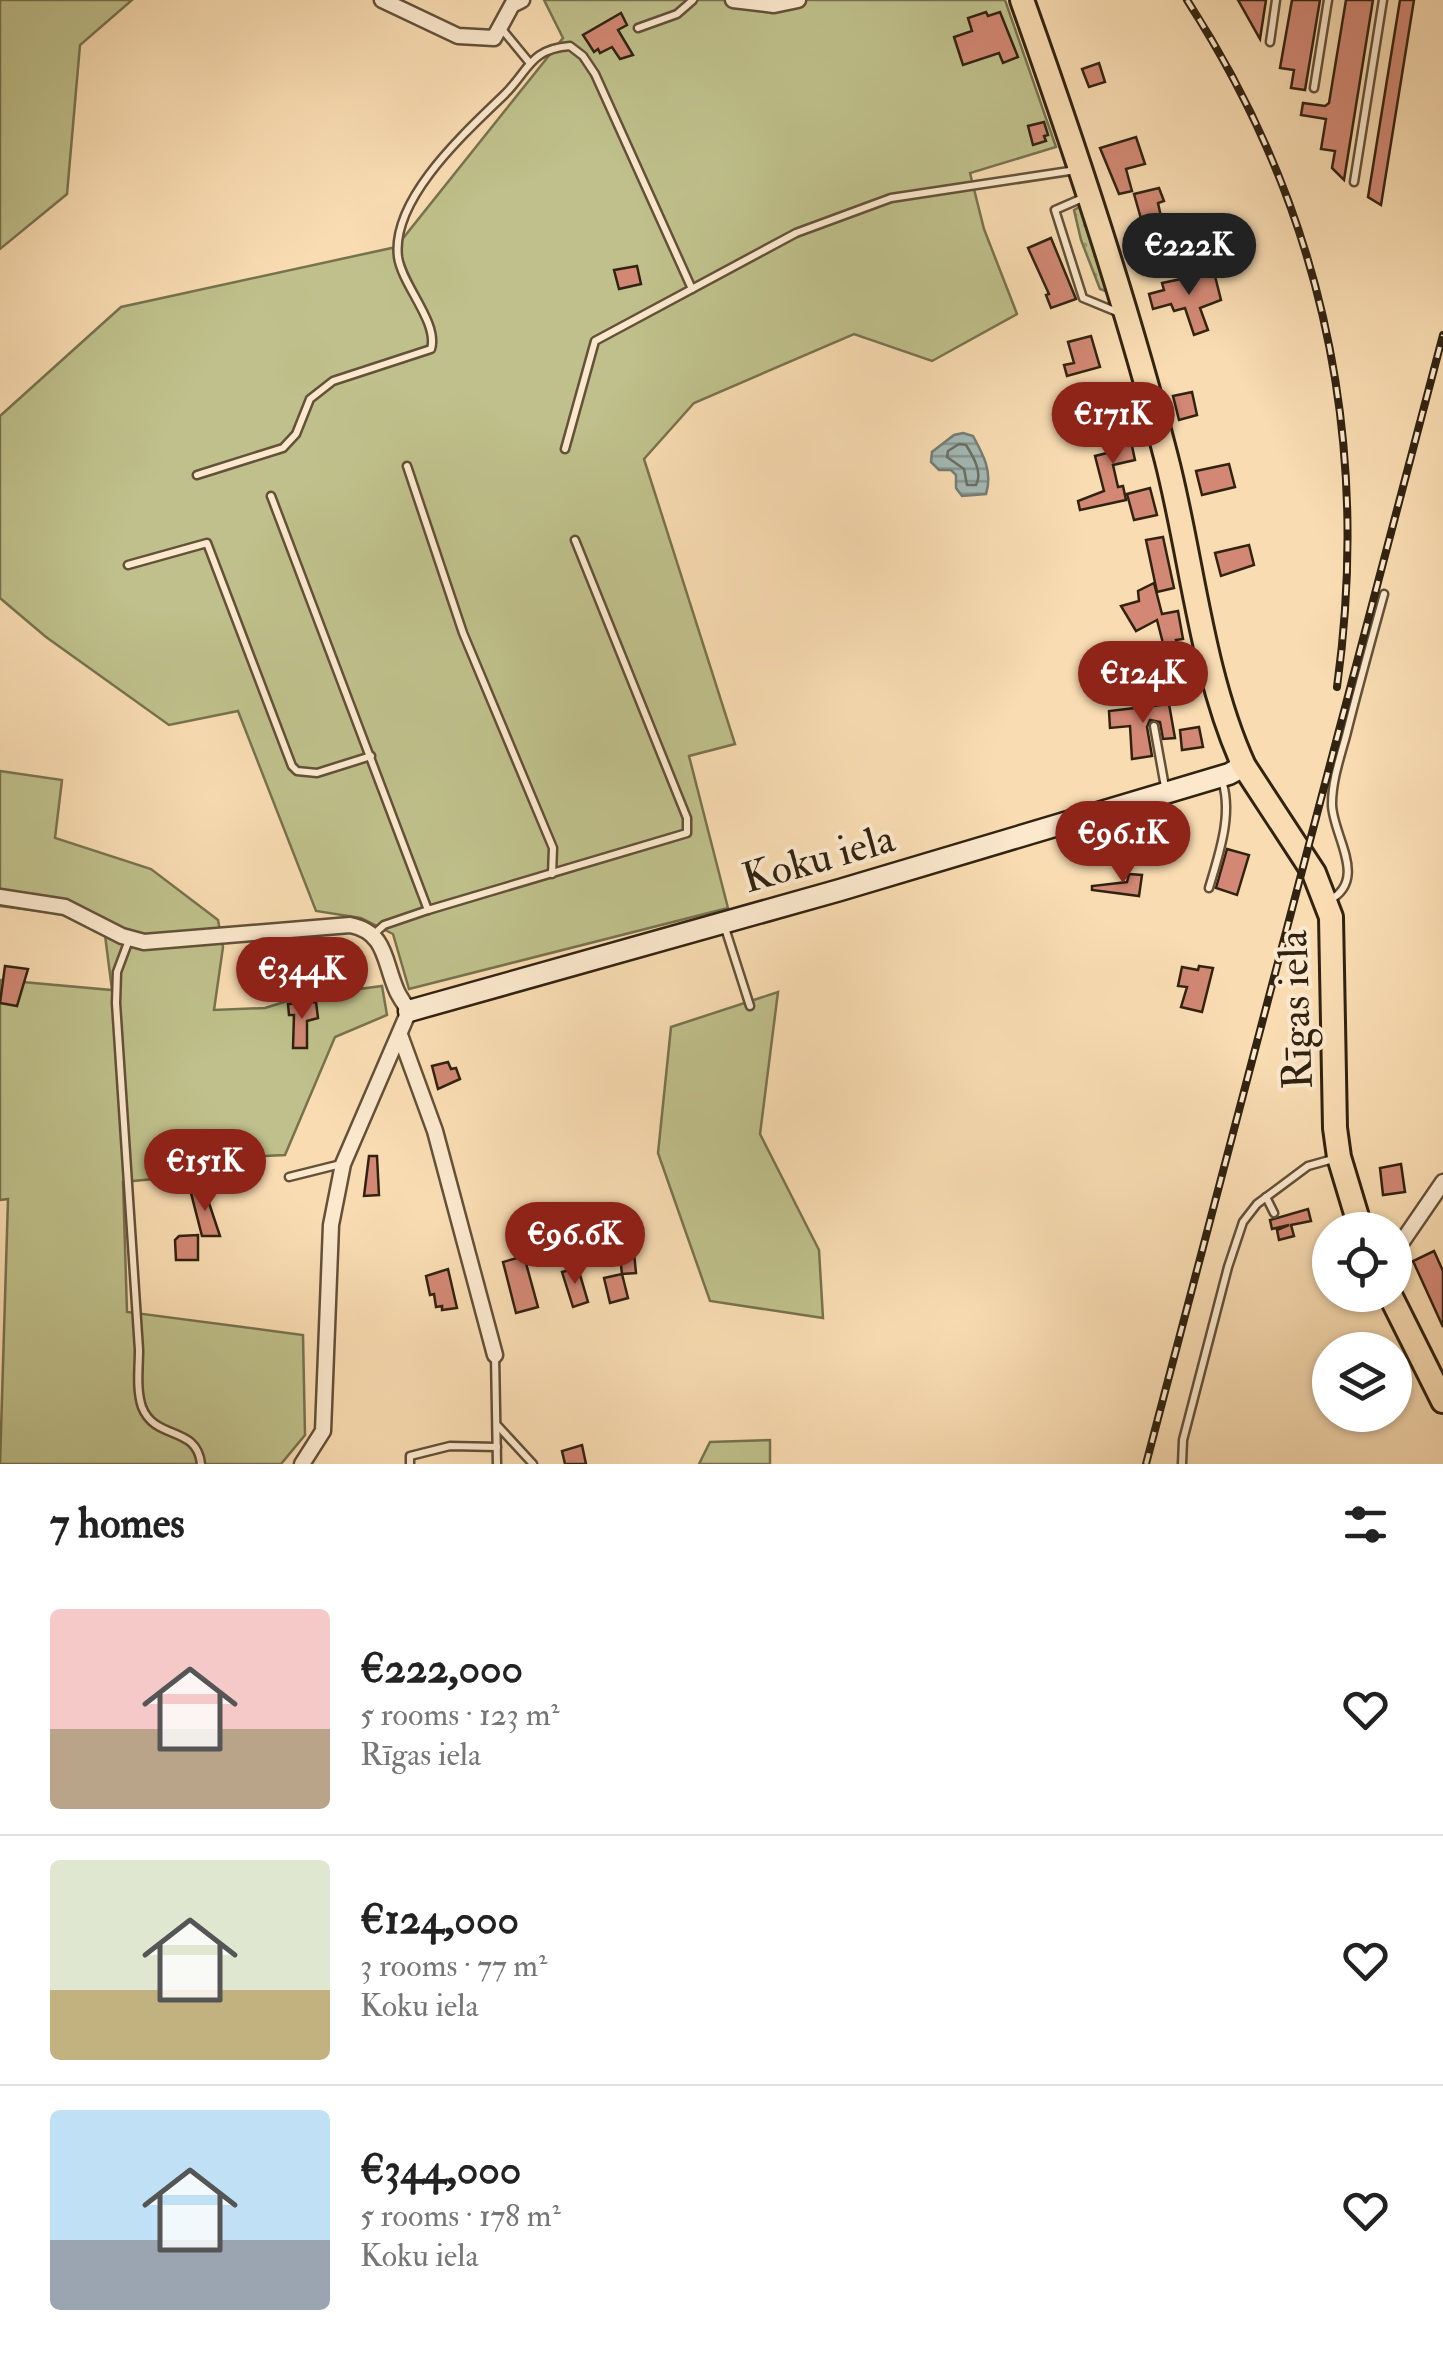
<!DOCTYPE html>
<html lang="en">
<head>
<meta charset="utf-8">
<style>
  :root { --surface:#fff; --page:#f6f6f6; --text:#222; --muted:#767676; --line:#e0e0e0; --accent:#8f2418 }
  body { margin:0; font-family:"IM FELL Double Pica",serif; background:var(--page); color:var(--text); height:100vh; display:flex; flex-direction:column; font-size:38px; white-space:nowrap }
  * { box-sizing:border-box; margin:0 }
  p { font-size:32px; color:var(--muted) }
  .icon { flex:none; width:55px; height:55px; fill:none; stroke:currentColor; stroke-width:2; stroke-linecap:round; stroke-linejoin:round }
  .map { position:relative; height:1464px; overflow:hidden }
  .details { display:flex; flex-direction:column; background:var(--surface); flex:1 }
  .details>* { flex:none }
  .fabs { position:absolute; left:1312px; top:1212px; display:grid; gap:20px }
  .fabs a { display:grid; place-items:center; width:100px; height:100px; border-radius:50%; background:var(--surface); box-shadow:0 2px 8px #0004; font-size:50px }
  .price { position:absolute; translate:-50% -85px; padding:0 22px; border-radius:35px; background:var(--accent); color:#fff; font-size:32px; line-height:65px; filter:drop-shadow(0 2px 5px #0008) }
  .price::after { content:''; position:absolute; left:50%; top:60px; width:30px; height:22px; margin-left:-15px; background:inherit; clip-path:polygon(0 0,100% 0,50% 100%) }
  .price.active { background:#222; color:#fff }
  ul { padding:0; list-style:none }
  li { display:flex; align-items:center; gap:30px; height:250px; padding:0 50px }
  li+li { border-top:2px solid var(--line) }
  li span { display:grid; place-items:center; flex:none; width:280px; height:200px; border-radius:10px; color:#555 }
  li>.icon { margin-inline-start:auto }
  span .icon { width:120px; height:120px; fill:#fffc; stroke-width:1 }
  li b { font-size:42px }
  h2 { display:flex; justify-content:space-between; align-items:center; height:120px; padding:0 50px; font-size:42px }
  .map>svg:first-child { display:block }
</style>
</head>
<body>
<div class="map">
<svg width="1443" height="1464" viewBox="0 0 1443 1464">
  <defs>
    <pattern id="grass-dots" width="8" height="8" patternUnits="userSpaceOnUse" patternTransform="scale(2.5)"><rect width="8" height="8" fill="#bfc08b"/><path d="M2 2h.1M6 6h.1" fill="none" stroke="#9c9c70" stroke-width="1.8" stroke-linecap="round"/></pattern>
    <pattern id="water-rules" width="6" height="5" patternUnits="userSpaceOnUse" patternTransform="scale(2.5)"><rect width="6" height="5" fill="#a3b9b7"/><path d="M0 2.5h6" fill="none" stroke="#859693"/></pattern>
  </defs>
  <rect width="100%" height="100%" fill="#f9dcb2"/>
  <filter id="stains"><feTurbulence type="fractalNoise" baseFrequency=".002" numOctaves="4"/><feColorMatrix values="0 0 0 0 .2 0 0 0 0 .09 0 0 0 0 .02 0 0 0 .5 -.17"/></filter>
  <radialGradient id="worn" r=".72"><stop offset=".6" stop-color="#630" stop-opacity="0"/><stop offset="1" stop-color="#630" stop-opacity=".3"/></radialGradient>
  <polygon fill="url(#grass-dots)" stroke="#78724e" stroke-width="2.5" points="1081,206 1108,292 1100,289 1081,240 1074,210"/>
  <g fill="#bfc08b" stroke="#78724e" stroke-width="2.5">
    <polygon points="0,0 132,0 80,45 67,194 0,249"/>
    <polygon points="544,0 1005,0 1056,147 970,173 984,229 1017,314 932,361 854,334 694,403 644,459 735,744 689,756 728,908 409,989 393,934 361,918 316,911 238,711 169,725 46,637 0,598 0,416 121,307 396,247 563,38"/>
    <polygon points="0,771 62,780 55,838 151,869 218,920 223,947 214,1010 265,1008 300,997 382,986 387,1015 335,1037 285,1155 207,1159 206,1174 123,1182 127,1312 303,1335 305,1435 281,1464 0,1464 8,1199 0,1200 0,980 112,990 105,935 62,914 0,906"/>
    <polygon points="778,992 760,1134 819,1250 823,1318 710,1301 658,1153 671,1027"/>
    <polygon points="770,1440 770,1464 699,1464 710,1442"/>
  </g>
  <path fill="url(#water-rules)" stroke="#757d75" stroke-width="2.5" d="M963,433l10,3c10,18 20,36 13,58l-24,2 -6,-8v-13l-5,-5h-12l-8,-8 1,-10 22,-17z"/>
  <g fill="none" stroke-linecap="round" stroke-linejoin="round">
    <path stroke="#6a6e64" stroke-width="2.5" d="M959,444l7,1c7,11 17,28 10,40h-9l-3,-16 -17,-12 1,-6z"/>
  </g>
  <g fill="#d28874" stroke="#312311" stroke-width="2.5">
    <polygon points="1238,0 1266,0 1260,39"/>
    <polygon points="1292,0 1320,0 1305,90 1291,88 1294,70 1280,68"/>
    <polygon points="1346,0 1373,0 1344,180 1332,168 1335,151 1321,149 1326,119 1301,115 1303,103 1325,106 1329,103"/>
    <polygon points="1400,0 1414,0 1381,205 1368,197"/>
    <polygon points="986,12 988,16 1000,12 1018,57 1003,63 999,53 963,65 954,37 972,31 968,18"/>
    <polygon points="621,13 627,25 618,30 633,55 620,59 612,47 600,53 598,49 594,52 583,35"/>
    <polygon points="1099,63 1105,82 1089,87 1082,69"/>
    <polygon points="1044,122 1048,135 1044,136 1046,141 1033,145 1028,126"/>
    <polygon points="1136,137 1145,164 1126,169 1132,191 1119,194 1100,148"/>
    <polygon points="1159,188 1164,201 1158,203 1168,249 1151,254 1134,194"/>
    <polygon points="1051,238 1076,299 1051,308 1046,295 1049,294 1028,248"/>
    <polygon points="637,266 641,284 619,289 614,270"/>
    <polygon points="1214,272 1221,300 1200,308 1208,330 1194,335 1185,308 1174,311 1171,304 1153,309 1149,294 1164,290 1162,283"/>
    <polygon points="1091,336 1100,367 1067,376 1064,365 1074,363 1068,342"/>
    <polygon points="1192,392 1197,415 1179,420 1173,396"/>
    <polygon points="1125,422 1128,435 1140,431 1143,443 1132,446 1135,460 1113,465 1118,487 1123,486 1126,500 1080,510 1078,501 1104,491 1095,456 1115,451 1108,427"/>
    <polygon points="1229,464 1235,487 1202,495 1196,471"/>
    <polygon points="1150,488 1157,515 1134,520 1127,494"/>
    <polygon points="1163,537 1174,588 1157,592 1146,540"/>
    <polygon points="1249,545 1254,565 1221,576 1215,553"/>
    <polygon points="1154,583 1162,614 1178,611 1183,639 1176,640 1178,648 1165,651 1157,620 1136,631 1121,606 1139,601 1138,591"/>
    <polygon points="1166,651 1171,670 1157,673 1155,666 1130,672 1127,661"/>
    <polygon points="1189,668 1194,686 1170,696 1165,674"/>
    <polygon points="1169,704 1175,738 1163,739 1160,722 1150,720 1147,727 1152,756 1132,759 1130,726 1110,728 1109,711"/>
    <polygon points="1199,727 1203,747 1182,750 1180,730"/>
    <polygon points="1227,849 1249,855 1237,895 1216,888"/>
    <polygon points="1129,874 1142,875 1139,896 1092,890 1092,886 1127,882"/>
    <polygon points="5,966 28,969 17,1006 0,1003"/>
    <polygon points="1199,966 1213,968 1202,1012 1181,1007 1187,987 1178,986 1182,967 1198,970"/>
    <polygon points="316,1002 318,1018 307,1021 307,1048 293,1048 294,1015 289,1015 288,1004"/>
    <polygon points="448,1062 451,1069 456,1068 460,1079 438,1089 432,1066"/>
    <polygon points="369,1156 377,1156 379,1195 364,1196"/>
    <polygon points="1401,1164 1405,1192 1383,1195 1380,1168"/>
    <polygon points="229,1168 254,1169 253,1185 229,1184"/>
    <polygon points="204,1189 206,1194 220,1236 202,1236 191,1193"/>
    <polygon points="1308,1209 1311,1221 1291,1225 1294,1236 1279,1240 1277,1230 1289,1225 1272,1229 1270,1220"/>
    <polygon points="630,1213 636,1273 622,1274 615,1215"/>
    <polygon points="198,1235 198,1260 176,1260 175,1240 179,1236"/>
    <polygon points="1434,1251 1443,1271 1443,1327 1413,1261"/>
    <polygon points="524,1256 538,1307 516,1313 503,1262"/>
    <polygon points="578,1268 588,1302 573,1307 562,1272"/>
    <polygon points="448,1269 457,1308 442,1310 442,1306 436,1307 434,1294 430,1295 426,1276"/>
    <polygon points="622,1274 628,1298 610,1303 604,1278"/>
    <polygon points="582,1445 586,1464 565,1464 562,1451"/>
  </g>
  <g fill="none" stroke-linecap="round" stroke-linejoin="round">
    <defs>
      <g id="lane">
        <polyline points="501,28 529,62"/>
        <polyline points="638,28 677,14 693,0"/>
        <polyline points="1270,42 1276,0"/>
        <polyline points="1314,88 1328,0"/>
        <polyline points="1354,182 1383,0"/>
        <polyline points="1085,197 1055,210 1083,298 1117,312"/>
        <polyline points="565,449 595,341 796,233 891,198 1076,170"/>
        <polyline points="407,466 463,633 553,848 552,874"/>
        <path d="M197,475l86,-27 13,-14 14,-35 23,-18 98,-32c8,-26 -29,-64 -33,-92 -7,-59 69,-126 107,-163 24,-24 25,-45 65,-48l13,10 12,18 97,215"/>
        <polyline points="271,496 428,910"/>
        <polyline points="128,565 207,543 292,766 297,771 317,773 371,756"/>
        <polyline points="1154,726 1165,787"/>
        <path d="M1209,888c10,-34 25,-76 12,-110"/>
        <path d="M1328,901c42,-21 4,-66 4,-97 0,-23 8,-46 14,-68 12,-48 25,-95 38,-142"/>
        <polyline points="725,928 750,1006"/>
        <polyline points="374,934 384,925 428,910 687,833 687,818 575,540"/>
        <path d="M129,940l-12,32 -1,31 23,347c0,18 -3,39 3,57 13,34 55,18 59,57"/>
        <polyline points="289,1177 341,1164"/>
        <polyline points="1266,1197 1274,1213"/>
        <polyline points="495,1355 497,1464"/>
        <polyline points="498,1426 533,1464"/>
        <polyline points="410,1464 410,1456 450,1446 497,1447"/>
        <polyline points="1182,1464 1183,1440 1228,1267 1243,1222 1257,1204 1308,1166 1333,1159"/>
      </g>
      <g id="street">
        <polyline points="382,0 458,36 494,38 512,5 522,0"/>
        <polyline points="733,0 774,5 798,0"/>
        <path d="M0,897l65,10 57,29 22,6 206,-17c36,7 34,36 46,64 3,8 9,15 13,22l-66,153 -12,61 -8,206 -21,33"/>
        <polyline points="400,1035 435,1131 495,1355"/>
        <polyline points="1395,1252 1443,1182"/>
      </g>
      <polyline id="secondary" points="409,1011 840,890 1229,774 1244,766"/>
      <g id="primary">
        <path d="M1022,0c54,151 104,302 144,457 26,100 35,215 78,309l70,107 17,44 4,211 4,29 22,73"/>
        <polyline points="1390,1295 1443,1401"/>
      </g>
    </defs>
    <use href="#lane" stroke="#635139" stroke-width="11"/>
    <use href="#street" stroke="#635139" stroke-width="19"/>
    <use href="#secondary" stroke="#312311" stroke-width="25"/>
    <use href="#primary" stroke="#312311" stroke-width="28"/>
    <use href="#lane" stroke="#fbe8cd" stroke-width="6"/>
    <use href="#street" stroke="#fbe8cd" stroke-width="14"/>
    <use href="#secondary" stroke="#fbe8cd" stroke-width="20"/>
    <use href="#primary" stroke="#f9dcb2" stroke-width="22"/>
    <defs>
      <g id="rail">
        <path d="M1187,0c136,210 184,440 150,687"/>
        <polyline points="1146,1464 1443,335"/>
      </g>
    </defs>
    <use href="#rail" stroke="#312311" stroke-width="8"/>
    <use href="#rail" stroke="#fbe8cd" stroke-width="4" stroke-dasharray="11" stroke-linecap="butt"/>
  </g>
  <g text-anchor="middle" stroke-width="8" stroke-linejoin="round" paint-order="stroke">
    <g font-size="42" fill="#312311" stroke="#fbe8cd">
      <text transform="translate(818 857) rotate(-16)" y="15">Koku iela</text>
      <text transform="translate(1294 1010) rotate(-92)" y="15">Rīgas iela</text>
    </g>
  </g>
  <rect width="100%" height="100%" filter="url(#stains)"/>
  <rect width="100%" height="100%" fill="url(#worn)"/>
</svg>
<div class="fabs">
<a><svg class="icon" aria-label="locate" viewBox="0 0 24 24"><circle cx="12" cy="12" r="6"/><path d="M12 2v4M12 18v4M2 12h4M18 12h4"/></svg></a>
<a><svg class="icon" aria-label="layers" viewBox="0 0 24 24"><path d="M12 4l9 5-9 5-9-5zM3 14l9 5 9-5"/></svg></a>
</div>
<b class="price active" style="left:1189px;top:298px">€222K</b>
<b class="price" style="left:1113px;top:467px">€171K</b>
<b class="price" style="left:1143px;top:726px">€124K</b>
<b class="price" style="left:1123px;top:886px">€96.1K</b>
<b class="price" style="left:302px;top:1022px">€344K</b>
<b class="price" style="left:205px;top:1214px">€151K</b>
<b class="price" style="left:575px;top:1287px">€96.6K</b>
</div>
<section class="details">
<h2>7 homes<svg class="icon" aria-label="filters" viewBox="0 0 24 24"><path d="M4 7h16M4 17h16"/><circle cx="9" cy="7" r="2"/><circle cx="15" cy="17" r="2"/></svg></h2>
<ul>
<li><span style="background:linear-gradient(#f6c9c9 60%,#b9a48a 0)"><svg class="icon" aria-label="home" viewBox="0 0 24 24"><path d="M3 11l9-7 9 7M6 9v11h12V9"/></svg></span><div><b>€222,000</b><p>5 rooms · 123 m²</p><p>Rīgas iela</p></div><svg class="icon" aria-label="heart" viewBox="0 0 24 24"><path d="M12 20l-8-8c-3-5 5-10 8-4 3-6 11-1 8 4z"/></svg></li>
<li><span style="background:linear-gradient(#dfe7d0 65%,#c2b280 0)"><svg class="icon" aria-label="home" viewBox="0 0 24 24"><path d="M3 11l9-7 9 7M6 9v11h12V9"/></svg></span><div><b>€124,000</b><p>3 rooms · 77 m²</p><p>Koku iela</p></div><svg class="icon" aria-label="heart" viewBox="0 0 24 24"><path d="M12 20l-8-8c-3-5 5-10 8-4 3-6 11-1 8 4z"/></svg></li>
<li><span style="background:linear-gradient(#bfe0f5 65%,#9aa5b1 0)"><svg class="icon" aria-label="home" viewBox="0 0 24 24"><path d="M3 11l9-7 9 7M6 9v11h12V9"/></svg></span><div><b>€344,000</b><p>5 rooms · 178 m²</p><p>Koku iela</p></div><svg class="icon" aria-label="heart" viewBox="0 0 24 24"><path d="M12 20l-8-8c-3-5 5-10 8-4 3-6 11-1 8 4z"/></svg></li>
</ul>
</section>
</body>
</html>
